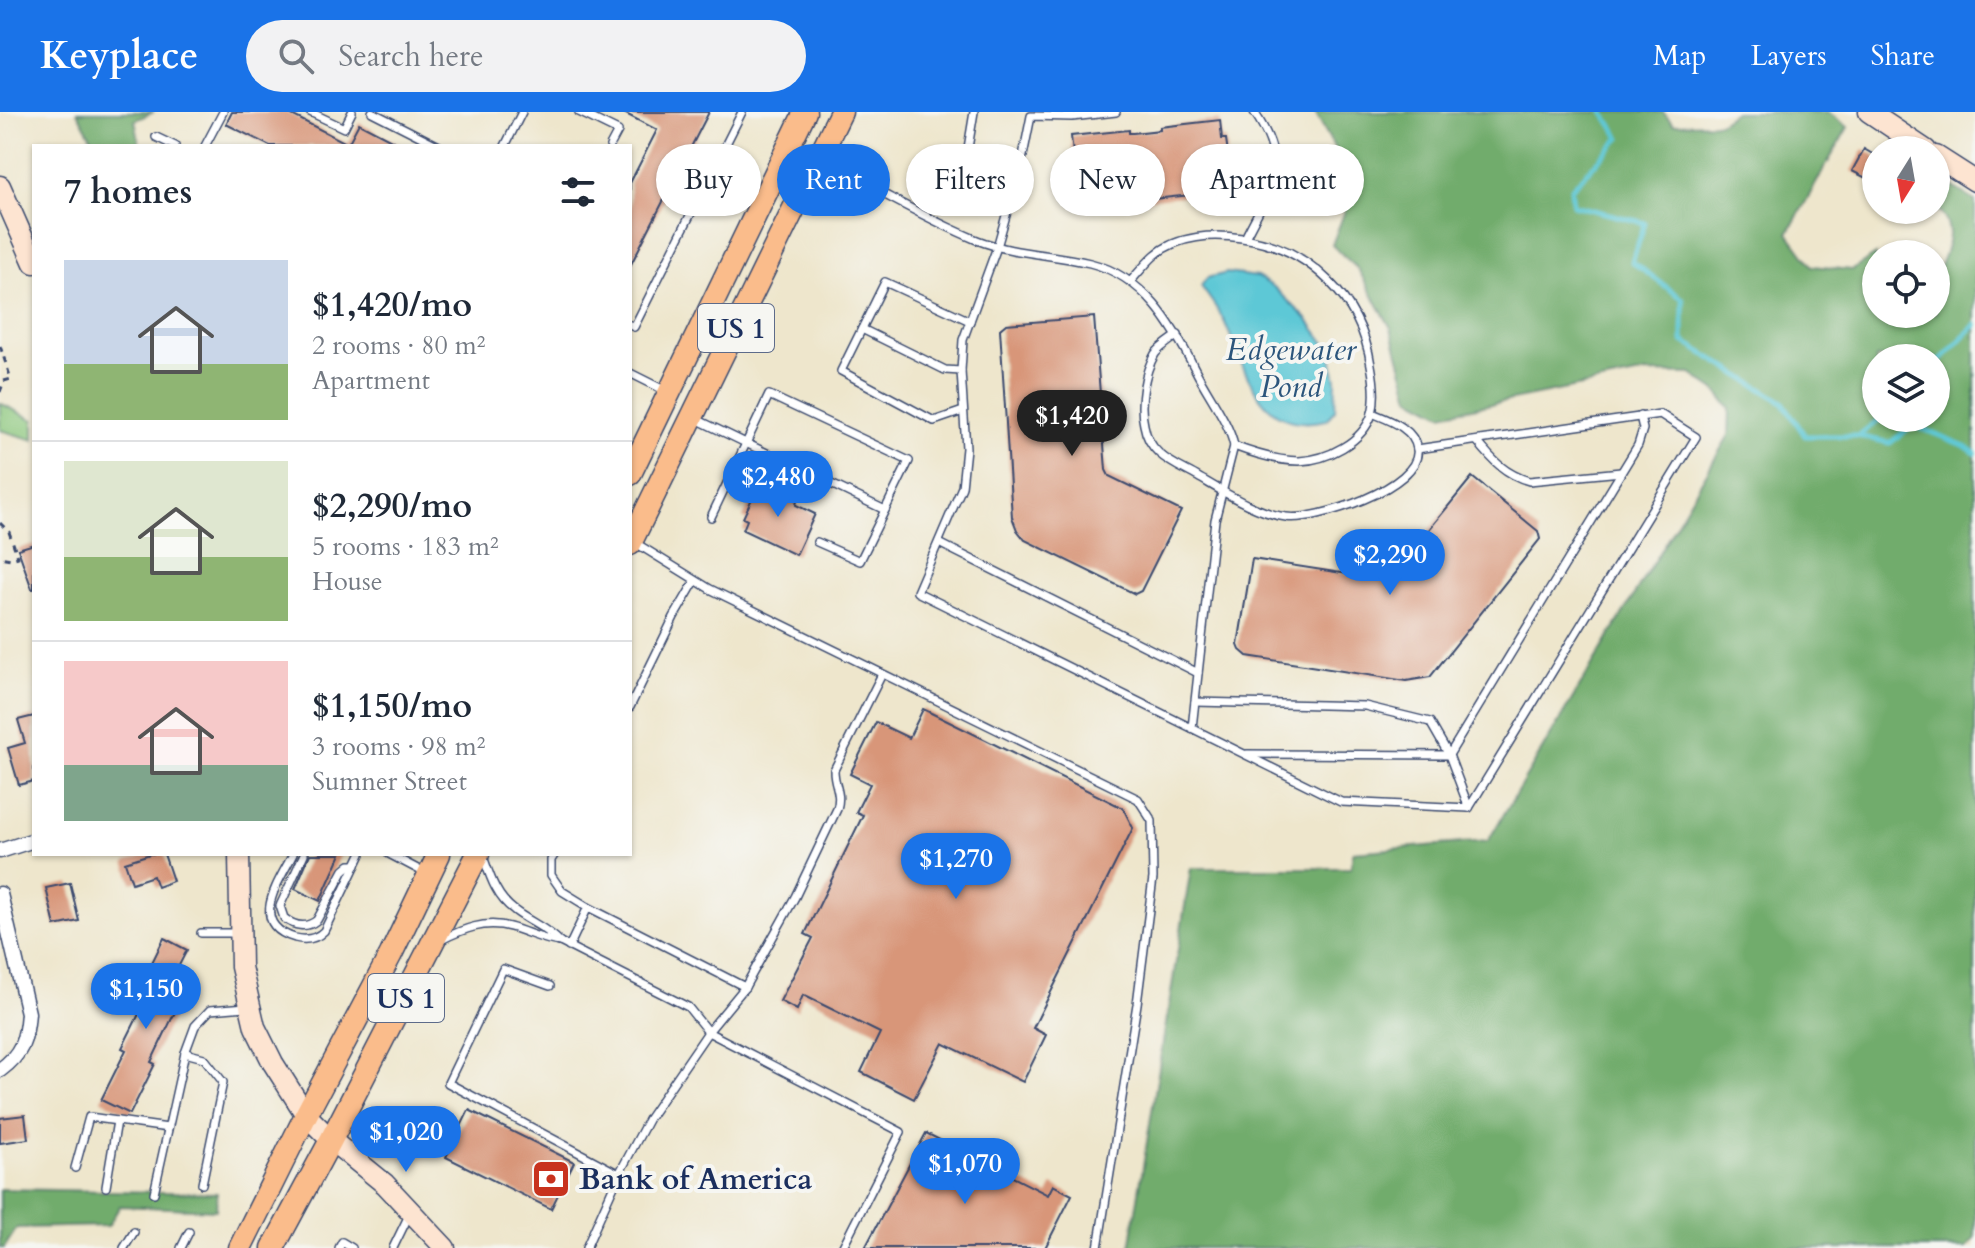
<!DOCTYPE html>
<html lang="en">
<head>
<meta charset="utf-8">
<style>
  :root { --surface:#fff; --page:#f2f2f3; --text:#1f2937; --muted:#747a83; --line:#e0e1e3; --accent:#1a73e8 }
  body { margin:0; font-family:Cardo,serif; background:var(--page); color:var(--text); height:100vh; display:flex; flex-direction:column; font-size:30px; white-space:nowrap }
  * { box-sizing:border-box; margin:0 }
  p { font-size:26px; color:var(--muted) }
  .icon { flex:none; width:44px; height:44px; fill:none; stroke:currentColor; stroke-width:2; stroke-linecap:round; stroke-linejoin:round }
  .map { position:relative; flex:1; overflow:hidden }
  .side { position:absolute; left:32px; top:32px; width:600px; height:712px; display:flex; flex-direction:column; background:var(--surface); border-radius:0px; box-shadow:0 2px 6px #0004 }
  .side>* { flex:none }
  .guide { position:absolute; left:656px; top:32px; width:760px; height:72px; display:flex; gap:16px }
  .needle { width:52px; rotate:191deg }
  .tools { position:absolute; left:1862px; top:24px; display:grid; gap:16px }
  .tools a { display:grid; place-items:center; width:88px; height:88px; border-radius:50%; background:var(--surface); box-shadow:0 2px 6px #0004; font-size:40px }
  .price { position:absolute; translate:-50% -68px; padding:0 18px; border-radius:28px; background:var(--accent); color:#fff; font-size:26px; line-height:52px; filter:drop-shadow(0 2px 4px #0008) }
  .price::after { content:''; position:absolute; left:50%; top:48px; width:24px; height:18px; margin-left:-12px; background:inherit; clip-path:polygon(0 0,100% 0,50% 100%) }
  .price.on { background:#222; color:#fff }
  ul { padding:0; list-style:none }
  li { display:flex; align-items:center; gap:24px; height:200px; padding:0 32px }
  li+li { border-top:2px solid var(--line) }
  li span { display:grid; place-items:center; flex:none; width:224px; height:160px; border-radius:0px; color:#555 }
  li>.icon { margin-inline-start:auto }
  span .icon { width:96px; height:96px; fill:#fffc; stroke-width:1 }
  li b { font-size:34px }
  h2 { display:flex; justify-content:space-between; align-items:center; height:96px; padding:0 32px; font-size:34px }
  .chip { padding:0 28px; border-radius:36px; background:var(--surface); box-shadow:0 2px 6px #0004; font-size:28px; line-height:72px }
  .chip.on { background:var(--accent); color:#fff }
  header { display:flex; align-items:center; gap:48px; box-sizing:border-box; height:112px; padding:0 40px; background:var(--accent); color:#fff }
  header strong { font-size:38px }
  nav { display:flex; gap:44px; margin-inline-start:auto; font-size:28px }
  .search { width:560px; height:72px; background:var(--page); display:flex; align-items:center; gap:20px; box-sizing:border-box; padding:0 28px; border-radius:44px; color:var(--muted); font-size:30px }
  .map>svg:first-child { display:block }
</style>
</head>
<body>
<header>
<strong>Keyplace</strong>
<div class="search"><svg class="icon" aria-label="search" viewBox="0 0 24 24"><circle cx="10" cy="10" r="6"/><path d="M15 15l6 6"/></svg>Search here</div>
<nav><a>Map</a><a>Layers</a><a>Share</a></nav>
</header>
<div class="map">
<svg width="1975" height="1136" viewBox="0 0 1975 1136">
  <rect width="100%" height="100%" fill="#f6f6f2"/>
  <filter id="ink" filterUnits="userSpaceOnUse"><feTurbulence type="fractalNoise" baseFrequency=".0125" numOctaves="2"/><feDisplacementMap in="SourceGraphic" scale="16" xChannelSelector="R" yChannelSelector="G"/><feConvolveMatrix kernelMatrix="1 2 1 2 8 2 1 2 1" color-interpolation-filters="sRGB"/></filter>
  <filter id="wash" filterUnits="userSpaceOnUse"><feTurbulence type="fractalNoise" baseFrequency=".006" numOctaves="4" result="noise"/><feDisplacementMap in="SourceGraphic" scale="32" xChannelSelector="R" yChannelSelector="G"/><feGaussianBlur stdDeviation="1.8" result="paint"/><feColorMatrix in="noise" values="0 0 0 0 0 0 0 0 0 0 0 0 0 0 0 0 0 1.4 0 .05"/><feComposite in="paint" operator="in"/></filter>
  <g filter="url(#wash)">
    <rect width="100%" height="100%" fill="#eee6cc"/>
    <polygon fill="#8cc77d" stroke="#547b6e" stroke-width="2" points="0,291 34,308 34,328 0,318"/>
    <g fill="#71ac6c" stroke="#466e65" stroke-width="2" fill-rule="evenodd">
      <polygon points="77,0 154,0 135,8 140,34 96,34"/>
      <path d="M1315,0h348l10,12 46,-1 16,-11h93l20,15 -60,106 24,33 40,4 24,-15v59h60c0,-11 -3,-28 0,-38 8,-25 25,-44 0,-69v-31l39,25v1037l-8,10h-837l61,-380h160l2,-16 135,-11 241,-406 1,-27 -15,-18 -24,-16 -45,-1 -204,41 -32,-17 -19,-69 -33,-59 -26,-24 19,-50 -15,-44zM1876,246h60v60h-60z"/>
      <polygon points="0,1077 217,1081 216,1098 120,1094 108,1114 17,1116 4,1136 0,1136"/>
    </g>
    <path fill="#5dc8d6" stroke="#3c7c9a" stroke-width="2" d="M1227,161l30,4 17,10 33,32 23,31 6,30 -1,30 -9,10c-67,16 -80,-50 -101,-97 -6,-13 -16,-25 -24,-37l6,-8z"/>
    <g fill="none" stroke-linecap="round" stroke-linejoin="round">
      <g stroke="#5dc8d6" stroke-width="5">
        <polyline points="1603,0 1620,26 1571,77 1573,93 1645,111 1632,150 1683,187 1683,229 1783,290 1805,324 1858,324 1881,306"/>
        <polyline points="1936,253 1975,213"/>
        <polyline points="1858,324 1890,331 1913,313 1965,334 1975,341"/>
      </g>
    </g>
    <g id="blocks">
      <g fill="#d89679">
        <polygon points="232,0 286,0 348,32 359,11 403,34 270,34 226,12"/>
        <polygon points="622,0 709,0 630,154 630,71 657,18"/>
        <polygon points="1220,8 1222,27 1226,27 1228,41 1224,41 1228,79 1079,95 1071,24 1129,18 1129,21 1133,21 1160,18 1160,15"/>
        <polygon points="1864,37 1876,44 1876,57 1870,68 1852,59"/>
        <polygon points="1094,205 1106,358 1109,364 1181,399 1141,479 1135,482 1025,428 1017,418 1012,405 1000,217 1006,212"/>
        <polygon points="1472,365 1538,419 1540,427 1430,565 1406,569 1247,544 1240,538 1238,533 1252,447 1380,467 1392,463"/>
        <polygon points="767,371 790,382 788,384 797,389 796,393 815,402 796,443 743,418 747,408 743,406 755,380 761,383"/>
        <polygon points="34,432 34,477 32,477 18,437"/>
        <polygon points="923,597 1123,696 1133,716 1033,916 1046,923 1023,970 943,931 914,987 861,960 880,921 803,883 797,898 780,889 813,826 805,822 863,703 856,700 870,672 850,662 876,610 909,626"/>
        <polygon points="34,604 34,669 19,673 8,636 25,631 18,608"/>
        <polygon points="150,742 164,742 173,769 157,775 153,764 132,771 125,750"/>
        <polygon points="310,742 341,742 320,789 295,777"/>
        <polygon points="70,771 79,809 55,814 46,776"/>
        <polygon points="164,826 187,838 160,890 176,898 151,950 155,952 130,1002 101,988 126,938 122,936 152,876 142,871"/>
        <polygon points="469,998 574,1050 551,1097 446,1045"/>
        <polygon points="25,1003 28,1027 0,1031 0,1006"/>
        <polygon points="926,1021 1048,1083 1053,1073 1072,1083 1045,1136 865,1136"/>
      </g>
    </g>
  </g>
  <g filter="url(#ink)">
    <use href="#blocks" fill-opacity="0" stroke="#3b4a6e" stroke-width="2"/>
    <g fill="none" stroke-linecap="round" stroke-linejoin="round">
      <defs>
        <g id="lane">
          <polyline points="310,0 344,16 352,0"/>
          <polyline points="372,0 439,34"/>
          <polyline points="579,0 618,19 610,34"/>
          <polyline points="974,0 965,54 967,68 1015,73"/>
          <polyline points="1116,0 1072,5 1031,4 1023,44 997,135 963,228 961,259 966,336 962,375 917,480 1341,690 1469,696 1696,325 1660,302 1417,337"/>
          <polyline points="156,25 175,34"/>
          <polyline points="205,34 223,0"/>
          <polyline points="505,34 522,0"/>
          <path d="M819,48c52,26 104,58 158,80 36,14 75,14 113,23 55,14 82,61 106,108 12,24 33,51 38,75 21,8 43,15 65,15 28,-1 64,-19 73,-47 4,-15 2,-34 -1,-49 -10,-66 -62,-118 -129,-127 -28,-4 -64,-3 -87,17 -9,8 -17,18 -25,27"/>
          <path d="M1245,126c26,-52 46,-72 9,-126"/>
          <polyline points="630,213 634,215 742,0"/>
          <polyline points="862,217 945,258 961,259"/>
          <path d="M1178,223c-7,5 -18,12 -23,19 -11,19 -16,50 -11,71 5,30 29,38 54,52 26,15 58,36 88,40 28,5 137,-30 131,-68 -3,-21 -28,-29 -45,-36"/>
          <polyline points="630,261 668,280"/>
          <polyline points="963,299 934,309 841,259 885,170 970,209"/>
          <polyline points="694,306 885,398 860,449 817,430"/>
          <path d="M1477,329c15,19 28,33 52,40l92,-9"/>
          <polyline points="711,405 769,283 909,349 885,398"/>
          <polyline points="634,430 710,477 1138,687 1152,709 1153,766 1137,892 1098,1136"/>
          <polyline points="939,431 1198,561"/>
          <polyline points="1195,590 1365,594 1430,610 1449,643 1469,696"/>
          <polyline points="630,595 674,505 695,469"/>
          <polyline points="1192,616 1215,408 1234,334"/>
          <polyline points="1247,642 1449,643 1638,333 1643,317 1640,304"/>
          <path d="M293,742c-14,28 -46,70 2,84 12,3 21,1 29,-7l37,-77"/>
          <path d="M304,742l-24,52 4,12c10,8 22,11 33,2l27,-50 6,-5h6"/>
          <polyline points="389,742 427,762"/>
          <path d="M555,742l-4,6v15l11,16 26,16 157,80 50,-90 42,-88c5,-17 -3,-23 -3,-39l48,-96"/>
          <path d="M483,744c7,20 13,41 31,54 15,12 33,18 46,32l128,65 20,25 193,100 -59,116"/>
          <polyline points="201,821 238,821"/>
          <path d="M441,828c22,-11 44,-20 69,-13 18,5 32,13 50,15"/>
          <polyline points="569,835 588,795"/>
          <polyline points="550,874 503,857 448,971 619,1062 586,1136"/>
          <polyline points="185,941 204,946 223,970 202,1072"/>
          <polyline points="75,1056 89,1005 168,1016"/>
          <polyline points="619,1062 649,1006 708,920 745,875"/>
          <polyline points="106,1075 117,1009"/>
          <polyline points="154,1081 185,941 195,914 210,898 246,895"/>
          <polyline points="124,1136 134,1120"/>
          <polyline points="181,1136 189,1120"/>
          <polyline points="339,1136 342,1130 352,1136"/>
          <polyline points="393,1136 410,1101"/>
        </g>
        <g id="street">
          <polyline points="0,739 34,728"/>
          <path d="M0,782l28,119c-2,27 -6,41 -28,57"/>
        </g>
        <g id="secondary">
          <polyline points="1869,0 1926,38"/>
          <polyline points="1936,44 1975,69"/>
          <polyline points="0,74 34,151"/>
          <polyline points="239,742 241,855 255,915 273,951 306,1003 331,1028 385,1072 445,1136"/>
        </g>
        <g id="primary">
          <polyline points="630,362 805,0"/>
          <polyline points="630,432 841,0"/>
          <polyline points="240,1136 306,1003 391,842 439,742"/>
          <polyline points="273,1136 331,1028 478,742"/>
        </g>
      </defs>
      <use href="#lane" stroke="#3b4a6e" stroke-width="10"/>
      <use href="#street" stroke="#3b4a6e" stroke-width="17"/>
      <use href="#secondary" stroke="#3b4a6e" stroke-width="23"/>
      <use href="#primary" stroke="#3b4a6e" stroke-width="25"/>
      <g stroke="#3b4a6e" stroke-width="3" stroke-dasharray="6 6" stroke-linecap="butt">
        <polyline points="0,234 11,267 4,269 0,280"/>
        <polyline points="0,411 9,420 18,445 11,447 0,445"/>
      </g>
      <use href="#lane" stroke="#fff" stroke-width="7"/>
      <use href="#street" stroke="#fff" stroke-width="14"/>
      <use href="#secondary" stroke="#fde4d1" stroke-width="20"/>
      <use href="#primary" stroke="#fabc8b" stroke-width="22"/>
    </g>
  </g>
  <defs>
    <symbol id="bank-square" viewBox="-11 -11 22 22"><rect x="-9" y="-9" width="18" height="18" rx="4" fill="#c8321e" stroke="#f6f6f2"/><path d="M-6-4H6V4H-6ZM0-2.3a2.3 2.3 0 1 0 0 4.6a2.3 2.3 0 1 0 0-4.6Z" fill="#fff"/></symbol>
  </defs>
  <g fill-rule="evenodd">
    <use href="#bank-square" x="529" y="1045" width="44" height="44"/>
  </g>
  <g text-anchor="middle" stroke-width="8" stroke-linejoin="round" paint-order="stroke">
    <g fill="#f6f6f2" stroke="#5d6b8a" stroke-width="2">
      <rect x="698" y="192" width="76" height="48" rx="6"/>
      <rect x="368" y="862" width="76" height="48" rx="6"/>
    </g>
    <g font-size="28" font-weight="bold" fill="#1b2f5e">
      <text x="736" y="226">US 1</text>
      <text x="406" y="896">US 1</text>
    </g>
    <g font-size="30" font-weight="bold" fill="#1b2f5e" stroke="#f6f6f2" text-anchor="start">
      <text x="579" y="1077">Bank of America</text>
    </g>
    <g font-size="32" font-style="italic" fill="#2c557c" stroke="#f6f6f2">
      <text x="1291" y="248">Edgewater<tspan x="1291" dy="37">Pond</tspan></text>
    </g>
  </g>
</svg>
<div class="tools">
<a><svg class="needle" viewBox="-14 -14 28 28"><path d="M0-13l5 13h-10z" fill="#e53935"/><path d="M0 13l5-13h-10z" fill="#747a83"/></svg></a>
<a><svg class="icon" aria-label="locate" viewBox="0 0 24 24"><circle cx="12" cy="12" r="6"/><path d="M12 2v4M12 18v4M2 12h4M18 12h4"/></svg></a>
<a><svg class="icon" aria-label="layers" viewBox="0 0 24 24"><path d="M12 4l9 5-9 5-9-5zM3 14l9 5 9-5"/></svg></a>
</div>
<b class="price on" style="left:1072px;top:346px">$1,420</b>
<b class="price" style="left:778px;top:407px">$2,480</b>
<b class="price" style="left:1390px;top:485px">$2,290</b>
<b class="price" style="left:956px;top:789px">$1,270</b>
<b class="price" style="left:146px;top:919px">$1,150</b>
<b class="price" style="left:406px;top:1062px">$1,020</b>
<b class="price" style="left:965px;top:1094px">$1,070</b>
<div class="guide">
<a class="chip">Buy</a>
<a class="chip on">Rent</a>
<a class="chip">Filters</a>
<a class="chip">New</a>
<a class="chip">Apartment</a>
</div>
<section class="side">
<h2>7 homes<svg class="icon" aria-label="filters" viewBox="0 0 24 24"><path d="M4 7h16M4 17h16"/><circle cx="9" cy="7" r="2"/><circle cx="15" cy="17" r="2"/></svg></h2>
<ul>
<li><span style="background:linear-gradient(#c9d6e8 65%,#8fb573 0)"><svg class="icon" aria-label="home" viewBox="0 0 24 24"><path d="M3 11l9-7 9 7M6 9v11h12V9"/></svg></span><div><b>$1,420/mo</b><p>2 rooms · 80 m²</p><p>Apartment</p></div></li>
<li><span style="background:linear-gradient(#dfe7d0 60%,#8fb573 0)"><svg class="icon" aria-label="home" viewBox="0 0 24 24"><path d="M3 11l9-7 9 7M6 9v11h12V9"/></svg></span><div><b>$2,290/mo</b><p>5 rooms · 183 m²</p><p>House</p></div></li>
<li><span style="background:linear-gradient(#f6c9c9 65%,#7fa58c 0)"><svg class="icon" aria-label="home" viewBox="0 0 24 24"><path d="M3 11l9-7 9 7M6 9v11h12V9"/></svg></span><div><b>$1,150/mo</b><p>3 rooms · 98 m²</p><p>Sumner Street</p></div></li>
</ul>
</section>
</div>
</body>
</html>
